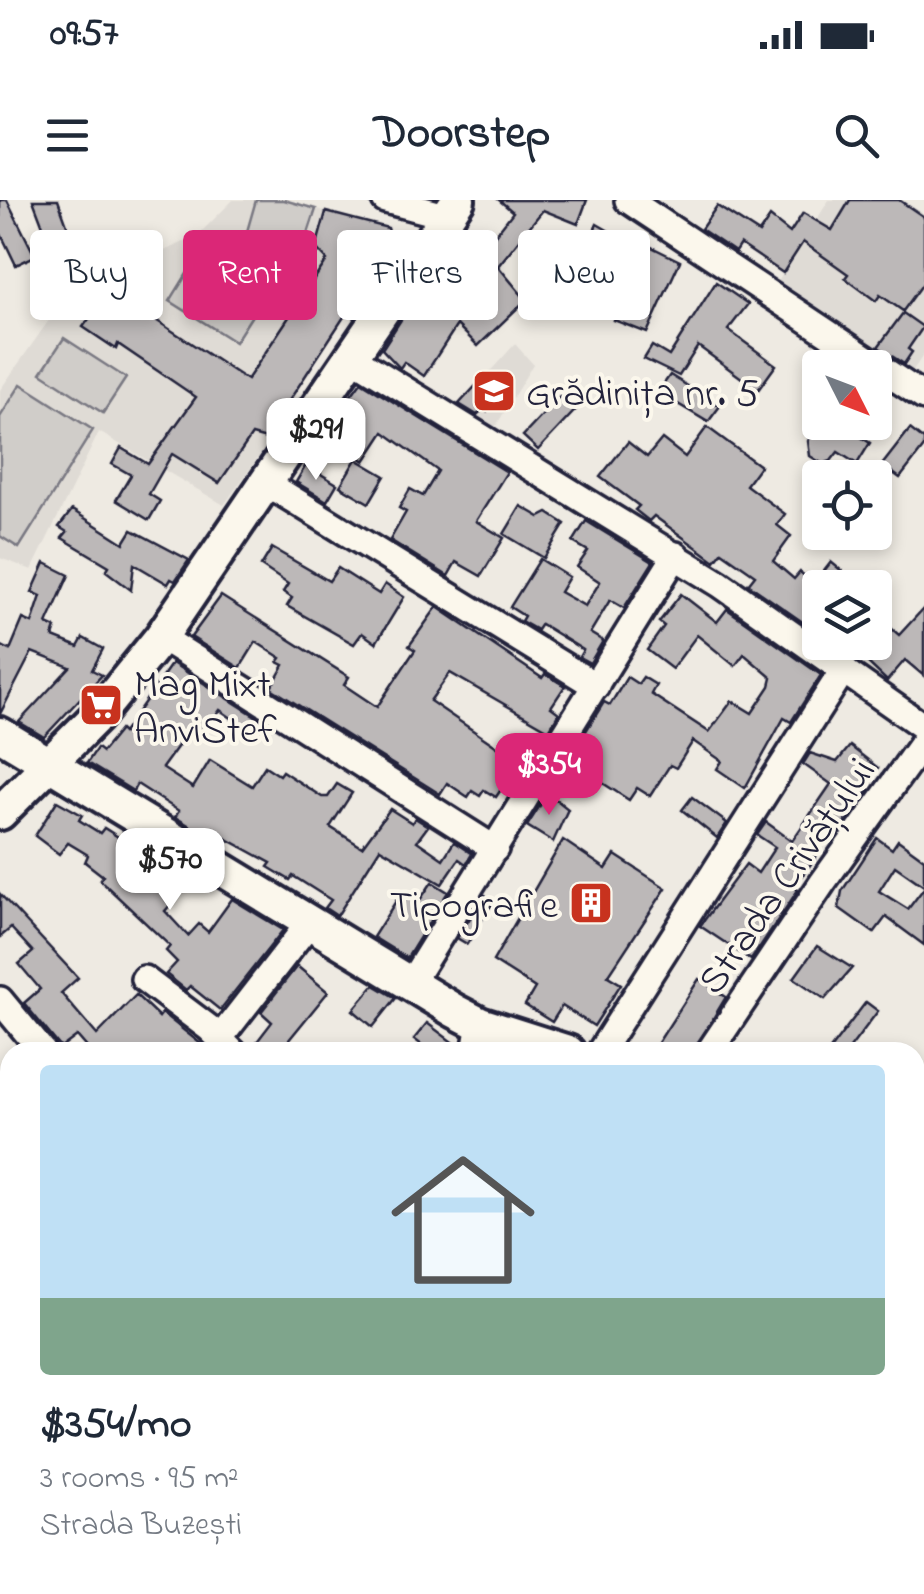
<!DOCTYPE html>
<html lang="en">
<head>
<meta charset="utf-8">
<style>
  :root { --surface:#fff; --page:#f6f6f7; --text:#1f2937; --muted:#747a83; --line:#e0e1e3; --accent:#db2777 }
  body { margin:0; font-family:"Indie Flower",sans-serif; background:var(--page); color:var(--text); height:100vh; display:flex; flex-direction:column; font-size:38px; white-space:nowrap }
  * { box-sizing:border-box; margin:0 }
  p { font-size:32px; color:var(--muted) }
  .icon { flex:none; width:55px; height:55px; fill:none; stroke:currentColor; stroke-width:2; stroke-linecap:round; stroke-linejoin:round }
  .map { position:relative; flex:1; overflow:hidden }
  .drawer { position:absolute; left:0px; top:842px; width:925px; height:552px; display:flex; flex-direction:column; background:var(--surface); border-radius:30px 30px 0 0; box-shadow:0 5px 15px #0003 }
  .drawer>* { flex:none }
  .hud { position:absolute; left:30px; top:30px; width:865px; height:90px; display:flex; gap:20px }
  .needle { width:65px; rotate:132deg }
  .tools { position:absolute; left:802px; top:150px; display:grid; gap:20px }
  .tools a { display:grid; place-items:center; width:90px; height:90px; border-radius:10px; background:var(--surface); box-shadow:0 5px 15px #0003; font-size:50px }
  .price { position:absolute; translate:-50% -85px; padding:0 22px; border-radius:20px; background:#fff; color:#222; font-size:32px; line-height:65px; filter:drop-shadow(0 2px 5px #0008) }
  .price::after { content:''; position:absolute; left:50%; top:60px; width:30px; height:22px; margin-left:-15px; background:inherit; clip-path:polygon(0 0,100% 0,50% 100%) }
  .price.current { background:var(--accent); color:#fff }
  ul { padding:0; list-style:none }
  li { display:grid; align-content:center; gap:20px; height:530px; padding:0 40px }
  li+li { border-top:2px solid var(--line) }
  li span { display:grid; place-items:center; height:310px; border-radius:10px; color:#555 }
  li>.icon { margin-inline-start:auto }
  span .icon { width:180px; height:180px; fill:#fffc; stroke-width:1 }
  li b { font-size:42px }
  .chip { padding:0 35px; border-radius:10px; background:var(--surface); box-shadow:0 5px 15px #0003; font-size:35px; line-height:90px }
  .chip.current { background:var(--accent); color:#fff }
  .status { display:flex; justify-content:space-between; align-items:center; height:70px; padding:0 50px; background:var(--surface); direction:ltr }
  .status svg { height:28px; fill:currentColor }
  header { display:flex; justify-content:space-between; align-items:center; height:130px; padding:0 40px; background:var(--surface); font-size:45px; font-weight:700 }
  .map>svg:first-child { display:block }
</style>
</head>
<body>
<div class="status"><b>09:57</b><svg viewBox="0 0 49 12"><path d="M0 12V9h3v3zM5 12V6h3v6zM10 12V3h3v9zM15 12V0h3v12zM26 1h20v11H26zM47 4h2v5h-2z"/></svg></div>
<header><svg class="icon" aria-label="menu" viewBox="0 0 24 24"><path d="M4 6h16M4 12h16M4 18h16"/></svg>Doorstep<svg class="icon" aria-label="search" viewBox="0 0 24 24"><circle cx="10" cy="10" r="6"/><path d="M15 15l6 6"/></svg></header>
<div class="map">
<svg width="924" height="1394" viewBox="0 0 924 1394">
  <rect width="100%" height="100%" fill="#eeeae2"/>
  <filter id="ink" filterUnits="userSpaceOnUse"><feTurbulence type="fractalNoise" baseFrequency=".01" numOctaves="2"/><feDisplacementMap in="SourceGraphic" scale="20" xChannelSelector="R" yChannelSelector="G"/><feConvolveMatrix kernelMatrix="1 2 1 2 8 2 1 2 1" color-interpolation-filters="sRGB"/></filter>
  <g filter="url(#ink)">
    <g fill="#dfdbd5">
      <polygon points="233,0 284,0 388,28 395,56 381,80 373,74 368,80 281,212 287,217 224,305 99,232 32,370 0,358 0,190 87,66 101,82 110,77 115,81 142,75 138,63 197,36"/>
      <polygon points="829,0 902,0 924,14 924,154 909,176 776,85"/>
      <polygon points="515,144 533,164 490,236 453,212"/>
    </g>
    <g fill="#d0cdc9" stroke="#797882" stroke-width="2.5">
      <polygon points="256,0 284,0 316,9 293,79 242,49"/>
      <polygon points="193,64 258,106 235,142 170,101"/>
      <polygon points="64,138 126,178 103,213 41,173"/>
      <polygon points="21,184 93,230 19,348 0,336 0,217"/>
    </g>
    <g fill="#bcb8b8" stroke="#22223b" stroke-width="2.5">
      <polygon points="0,0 7,0 35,56 16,65 0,32"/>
      <polygon points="33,0 58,0 82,66 61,74"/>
      <polygon points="499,0 587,0 578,24 543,10 498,66 526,100 478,146 457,125 424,176 404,162 400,168 382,149 415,98 428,88 444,65 447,67 460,48 477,58 513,12"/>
      <polygon points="850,0 899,0 924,17 924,82 903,111 880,95 876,101 845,78 848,74 803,42 783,73 740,44 735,52 701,29 717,6 759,33 770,17 790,33 803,13 832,30"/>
      <polygon points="326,12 388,28 395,56 380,79 372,74 281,213 287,216 270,240 252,235 219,283 172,254 149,294 160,301 149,320 116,300 131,275 112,264 121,248 148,264 196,197 118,144 116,149 83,127 114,85 146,105 142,111 247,180 327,60 316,48"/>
      <polygon points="597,24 625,40 629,36 680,61 647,133 614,120 626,96 603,86 606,75 578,65"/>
      <polygon points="716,82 748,104 728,130 776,165 758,190 698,146 679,176 644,159 652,146 669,156"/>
      <polygon points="903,113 923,127 908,149 912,152 904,164 878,147"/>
      <polygon points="670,175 720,206 708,222 658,192"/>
      <polygon points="484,177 499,187 487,212 483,209 477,215 459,204"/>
      <polygon points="361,182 507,272 476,321 504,338 481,376 456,362 448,376 390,340 406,312 399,308 410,289 423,296 438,271 384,232 365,261 323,234"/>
      <polygon points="569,187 584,201 538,250 523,236"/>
      <polygon points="819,222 851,222 847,228 870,243 857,264 838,252 831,261 823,264 810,256 808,241"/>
      <polygon points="707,227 760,266 746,285 785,314 777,325 791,336 773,361 794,379 800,372 814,384 831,362 848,376 839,388 818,388 820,410 807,425 748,384 755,375 722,352 715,361 654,316 649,321 635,310 639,306 600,277 628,242 647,257 662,239 685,257"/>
      <polygon points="910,229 924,240 924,247 900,278 882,265"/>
      <polygon points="356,259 385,276 369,303 340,286"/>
      <polygon points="306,265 337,284 327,301 296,282"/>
      <polygon points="521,306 540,317 548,313 565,324 544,358 504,334"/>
      <polygon points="72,310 124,343 132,330 189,360 175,381 171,379 168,384 134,364 131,390 106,371 109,366 62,338 67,332 59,327"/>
      <polygon points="586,321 653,362 624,408 610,400 590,433 603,441 590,463 579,457 583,450 541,424 537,430 521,421 524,416 510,407 540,359 569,377 560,392 585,406 600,382 577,367 588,351 573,342"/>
      <polygon points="272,348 329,381 338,368 379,394 385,384 404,397 376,443 362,433 354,444 287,406 292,398 283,392 288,384 261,366"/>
      <polygon points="45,363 69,375 47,424 56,428 53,437 78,447 83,438 103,449 92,470 102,475 44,537 19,522 70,467 32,452 0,514 0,445 10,450 23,419 32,423 41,396 32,392"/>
      <polygon points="681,394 717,422 727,409 821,475 791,522 784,518 745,588 717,569 722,561 693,541 676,568 670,565 650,596 637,588 629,600 598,580 593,589 575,578 584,563 571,555 604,502 610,505 627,477 638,484 643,477 656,485 651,494 709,532 732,501 752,513 770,486 772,478 744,454 735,466 697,435 672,469 647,450 664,426 659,422"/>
      <polygon points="221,396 349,477 344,485 377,507 415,450 409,446 437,407 542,478 545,474 565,486 551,507 559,513 549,530 450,473 430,501 525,566 510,589 504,585 496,597 484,590 480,596 472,591 468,597 447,583 440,594 271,488 284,465 278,462 281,458 256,442 240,468 191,437"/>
      <polygon points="924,408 924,476 905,460 887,481 846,442 875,442 875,414 899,435"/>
      <polygon points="172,463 265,522 256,535 220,510 196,543 186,535 162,568 193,588 210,560 252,586 265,566 279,575 282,571 322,597 328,597 337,584 352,593 330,627 362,647 390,609 412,623 415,618 428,626 417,641 443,659 454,642 472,654 466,664 459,659 442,684 380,648 337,716 325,708 331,700 293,676 290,680 268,667 271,663 216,633 212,639 175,617 179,611 137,584 133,591 87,563 97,548 102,552 120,530 123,533"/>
      <polygon points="850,546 878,568 864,586 869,590 834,637 829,633 812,655 816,657 794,687 798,690 751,760 700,726 746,664 758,673 775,647 757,635 766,622 792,641 831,584 803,564 810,553 837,562"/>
      <polygon points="548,593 568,609 553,642 527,626"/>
      <polygon points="692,597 727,623 717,638 682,610"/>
      <polygon points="57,601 82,615 79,620 100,633 104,628 126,642 121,651 173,702 165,711 188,736 199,724 208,732 232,699 283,730 220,810 190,786 186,790 166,774 177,762 166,751 170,746 100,680 103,676 85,662 88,655 68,643 59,654 35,636"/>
      <polygon points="877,638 892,649 898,640 924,659 924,686 895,666 879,691 908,709 924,688 924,745 886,717 874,733 839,708 842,691"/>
      <polygon points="563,640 606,669 615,655 666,688 608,776 621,784 594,826 562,806 552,822 525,805 535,788 493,761"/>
      <polygon points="432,682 448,692 407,758 373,737 403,690 420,700"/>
      <polygon points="0,694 78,778 61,793 97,835 136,795 159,817 162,813 211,852 91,852 77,836 61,848 24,803 40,789 19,764 33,752 11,728 0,737"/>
      <polygon points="485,695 494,701 467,744 457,738"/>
      <polygon points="817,746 852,768 825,799 794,778"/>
      <polygon points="297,766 328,792 279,852 249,852 272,822 261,812"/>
      <polygon points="699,779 726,797 693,852 652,852"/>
      <polygon points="374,785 396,798 373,827 353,810"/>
      <polygon points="866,802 878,811 847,852 828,852"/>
      <polygon points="427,823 459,847 459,852 431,852 414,839"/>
    </g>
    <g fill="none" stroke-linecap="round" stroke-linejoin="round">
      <defs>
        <g id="minor">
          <polyline points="385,0 446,16"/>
          <polyline points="628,0 924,197"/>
          <polyline points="350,156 720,384 924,527"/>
          <polyline points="266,283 596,486"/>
          <polyline points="161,437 495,649"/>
          <polyline points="144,779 209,828 233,852"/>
          <polyline points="410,784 676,355"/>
          <polyline points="0,800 43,852"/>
          <polyline points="220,838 310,722"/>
          <polyline points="475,852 480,824"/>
          <polyline points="600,852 844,469"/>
          <polyline points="709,852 823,682 924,541"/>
          <polyline points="915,922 924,910"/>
          <polyline points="6,1394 10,1326"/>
          <polyline points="87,1394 87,1385"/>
          <polyline points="200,1394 200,1385"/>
          <polyline points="413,1394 413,1385"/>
          <polyline points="538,1394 539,1385"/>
          <polyline points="691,1394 691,1385"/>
          <polyline points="782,1394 782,1385"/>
        </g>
        <g id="major">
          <polyline points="0,534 455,811 480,824 568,852"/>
          <polyline points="0,613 97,516 161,437 458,0"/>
          <polyline points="915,945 924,947"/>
          <polyline points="0,1104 10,1103"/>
        </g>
      </defs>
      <use href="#minor" stroke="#22223b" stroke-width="32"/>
      <use href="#major" stroke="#22223b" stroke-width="40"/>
      <use href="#minor" stroke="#fbf7ec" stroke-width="25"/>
      <use href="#major" stroke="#fbf7ec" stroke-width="32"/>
    </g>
  </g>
  <defs>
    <symbol id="school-square" viewBox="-11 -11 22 22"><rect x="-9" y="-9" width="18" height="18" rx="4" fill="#c8321e" stroke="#fbf7ec"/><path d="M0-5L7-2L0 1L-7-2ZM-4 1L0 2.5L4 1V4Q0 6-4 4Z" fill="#fff"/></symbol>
    <symbol id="supermarket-square" viewBox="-11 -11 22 22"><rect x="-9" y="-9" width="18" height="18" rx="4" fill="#c8321e" stroke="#fbf7ec"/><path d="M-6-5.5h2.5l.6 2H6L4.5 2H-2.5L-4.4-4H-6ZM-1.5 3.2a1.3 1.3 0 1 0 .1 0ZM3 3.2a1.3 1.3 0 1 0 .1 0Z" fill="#fff"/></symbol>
    <symbol id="building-square" viewBox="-11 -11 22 22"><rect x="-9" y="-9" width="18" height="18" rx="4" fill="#c8321e" stroke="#fbf7ec"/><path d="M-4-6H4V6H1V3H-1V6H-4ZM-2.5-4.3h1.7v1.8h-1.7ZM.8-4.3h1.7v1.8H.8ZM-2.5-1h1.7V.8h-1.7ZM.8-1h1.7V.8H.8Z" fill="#fff"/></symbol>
  </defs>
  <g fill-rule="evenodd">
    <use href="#school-square" x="469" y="166" width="50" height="50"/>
    <use href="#supermarket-square" x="76" y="480" width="50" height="50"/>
    <use href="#building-square" x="566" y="678" width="50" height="50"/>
  </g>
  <g text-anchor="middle" stroke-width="8" stroke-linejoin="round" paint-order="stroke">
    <g font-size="40" fill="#22223b" stroke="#fbf7ec" text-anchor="start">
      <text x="526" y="205">Grădinița nr. 5</text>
      <text x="134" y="496">Mag Mixt<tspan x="134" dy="46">AnviStef</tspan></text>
      <text x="558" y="717" text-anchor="end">Tipografie</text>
    </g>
    <g font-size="40" fill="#22223b" stroke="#fbf7ec">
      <text transform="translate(785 675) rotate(-55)" y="14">Strada Crivățului</text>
    </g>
  </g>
</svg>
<div class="tools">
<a><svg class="needle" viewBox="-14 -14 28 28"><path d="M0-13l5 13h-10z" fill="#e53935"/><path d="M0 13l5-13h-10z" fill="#747a83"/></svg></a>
<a><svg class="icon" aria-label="locate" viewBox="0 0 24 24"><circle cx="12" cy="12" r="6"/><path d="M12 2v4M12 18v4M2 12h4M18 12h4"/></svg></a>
<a><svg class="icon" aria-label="layers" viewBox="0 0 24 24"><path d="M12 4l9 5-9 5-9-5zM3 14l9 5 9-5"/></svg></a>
</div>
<b class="price" style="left:316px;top:283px">$291</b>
<b class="price current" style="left:549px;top:618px">$354</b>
<b class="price" style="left:170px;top:713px">$570</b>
<div class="hud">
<a class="chip">Buy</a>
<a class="chip current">Rent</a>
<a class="chip">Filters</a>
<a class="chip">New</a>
</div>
<section class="drawer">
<ul>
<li><span style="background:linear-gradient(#bfe0f5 75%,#7fa58c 0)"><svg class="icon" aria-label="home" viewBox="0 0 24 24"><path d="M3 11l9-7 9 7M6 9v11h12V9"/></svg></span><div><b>$354/mo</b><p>3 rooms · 95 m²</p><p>Strada Buzești</p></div></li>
</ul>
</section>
</div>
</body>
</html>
